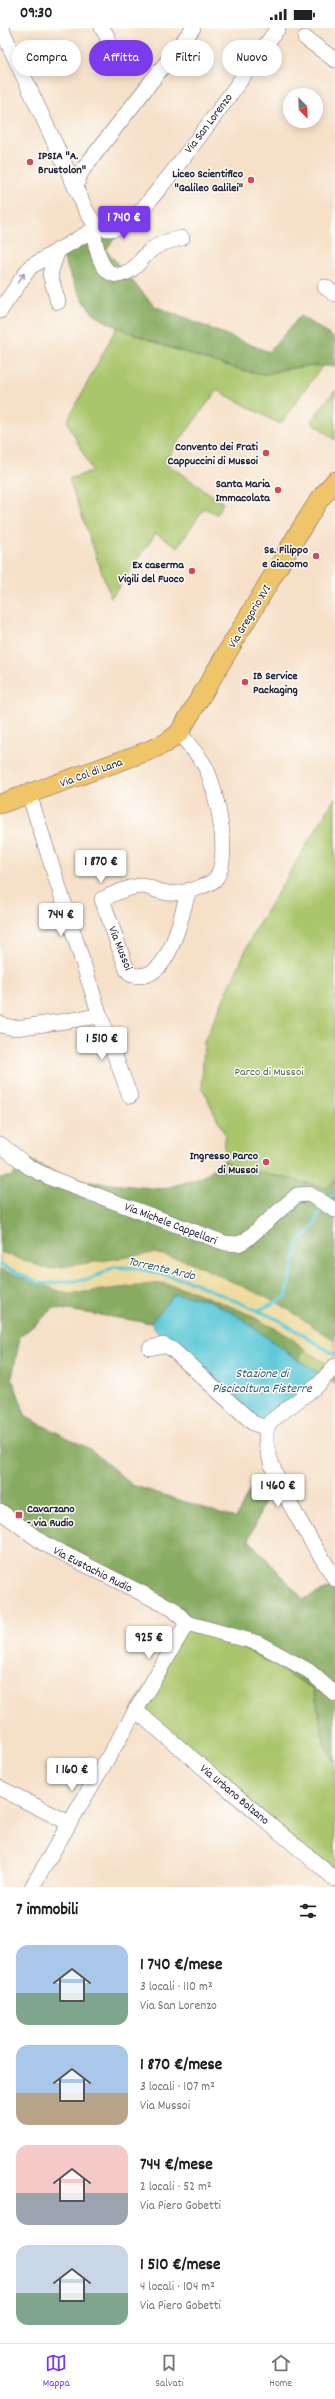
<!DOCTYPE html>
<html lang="it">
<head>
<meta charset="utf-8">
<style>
  :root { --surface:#fff; --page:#f2f2f2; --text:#202124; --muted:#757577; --line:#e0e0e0; --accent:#7c3aed }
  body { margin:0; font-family:Dekko,sans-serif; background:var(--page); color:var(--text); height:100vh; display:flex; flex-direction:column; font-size:15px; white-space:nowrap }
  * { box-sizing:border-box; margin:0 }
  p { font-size:13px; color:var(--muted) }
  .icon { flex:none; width:22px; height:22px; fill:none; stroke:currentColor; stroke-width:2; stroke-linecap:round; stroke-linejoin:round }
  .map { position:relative; height:1859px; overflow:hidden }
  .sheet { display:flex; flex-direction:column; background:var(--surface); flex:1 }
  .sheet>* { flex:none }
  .banner { position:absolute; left:12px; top:12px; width:311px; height:36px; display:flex; gap:8px }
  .needle { width:26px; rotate:157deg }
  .fabs { position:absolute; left:283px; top:60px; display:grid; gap:8px }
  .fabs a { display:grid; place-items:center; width:40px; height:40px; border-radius:50%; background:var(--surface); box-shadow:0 2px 10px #0003; font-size:20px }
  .price { position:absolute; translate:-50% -34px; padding:0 9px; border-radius:4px; background:#fff; color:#222; font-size:13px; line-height:26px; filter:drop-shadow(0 1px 2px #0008) }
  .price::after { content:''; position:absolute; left:50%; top:24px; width:12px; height:9px; margin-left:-6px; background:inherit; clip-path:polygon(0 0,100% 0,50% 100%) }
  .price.selected { background:var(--accent); color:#fff }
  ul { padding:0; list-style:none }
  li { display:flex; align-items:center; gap:12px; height:100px; padding:0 16px }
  li span { display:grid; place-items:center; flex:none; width:112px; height:80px; border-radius:12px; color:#555 }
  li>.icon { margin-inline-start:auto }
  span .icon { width:48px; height:48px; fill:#fffc; stroke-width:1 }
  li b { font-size:17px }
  h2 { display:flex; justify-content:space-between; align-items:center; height:48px; padding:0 16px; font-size:17px }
  .pill { padding:0 14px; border-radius:18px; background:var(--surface); box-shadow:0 2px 10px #0003; font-size:14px; line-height:36px }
  .pill.selected { background:var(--accent); color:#fff }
  .status { display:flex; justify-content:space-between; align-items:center; height:28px; padding:0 20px; background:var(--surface); direction:ltr }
  .status svg { height:11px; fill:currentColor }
  .dock { display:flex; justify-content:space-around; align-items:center; height:56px; border-top:1px solid var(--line); background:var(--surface); font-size:11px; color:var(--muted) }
  .dock a { display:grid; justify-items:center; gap:2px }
  .dock .selected { color:var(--accent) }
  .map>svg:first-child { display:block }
</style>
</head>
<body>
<div class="status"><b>09:30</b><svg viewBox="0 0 49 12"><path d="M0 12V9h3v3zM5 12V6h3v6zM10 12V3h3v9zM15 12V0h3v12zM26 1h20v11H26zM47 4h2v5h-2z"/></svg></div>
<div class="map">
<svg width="335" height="1859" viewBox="0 0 335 1859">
  <rect width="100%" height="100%" fill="#fdfcf7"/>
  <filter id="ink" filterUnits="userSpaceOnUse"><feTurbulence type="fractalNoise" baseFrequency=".025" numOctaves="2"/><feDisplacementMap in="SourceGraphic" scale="8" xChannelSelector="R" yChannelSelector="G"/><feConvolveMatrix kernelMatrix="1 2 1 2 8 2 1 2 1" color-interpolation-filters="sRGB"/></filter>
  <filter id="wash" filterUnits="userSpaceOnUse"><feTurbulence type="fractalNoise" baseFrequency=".012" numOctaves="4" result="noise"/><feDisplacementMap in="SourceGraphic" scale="16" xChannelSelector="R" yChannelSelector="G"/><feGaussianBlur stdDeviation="0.9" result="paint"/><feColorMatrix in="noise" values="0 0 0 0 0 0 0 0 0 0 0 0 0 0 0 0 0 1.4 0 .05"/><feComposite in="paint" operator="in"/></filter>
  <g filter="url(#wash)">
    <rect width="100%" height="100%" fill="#f6e0c8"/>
    <g fill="#aac66c" stroke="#667454">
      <polygon points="117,299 170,320 261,346 301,338 323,337 280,396 217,362 164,434 223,475 217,486 204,480 178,519 156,505 111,570 69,451 92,443 67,393"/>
      <polygon points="335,362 335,412 311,393"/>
      <polygon points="335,770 335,1152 328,1160 238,1139 224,1133 225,1107 202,1059 204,1014 255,902"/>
      <polygon points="304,1321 335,1342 335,1356 298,1332"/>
      <polygon points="192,1589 314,1661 325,1718 335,1735 335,1856 131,1682"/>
    </g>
    <g fill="#87ab60" stroke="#54664e">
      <path d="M121,201l-15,21 48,56 115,46 31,-36 35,22v29c-19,-3 -36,0 -54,3 -6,2 -15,5 -21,4 -26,-4 -154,-45 -168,-62 -14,-16 -26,-45 -32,-65z"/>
      <polygon points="24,1130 70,1152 162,1161 201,1150 224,1133 238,1139 327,1160 335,1152 335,1314 280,1276 188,1233 154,1225 48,1241 0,1224 0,1150 13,1148"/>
      <path d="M0,1241l68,25 93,-11 29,7 52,21 47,25 15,13 -6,11 -63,-46 -27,-14 -34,-5 -23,28 -97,-15 -34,29 -8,41 14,39 64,32 42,36 104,33c13,-25 12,-36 40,-45l-27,67 54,59 32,-13v177l-10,-17 -11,-57 -122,-72 -147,-76 -45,-34z"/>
    </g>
    <polygon fill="#eeda9e" stroke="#887e6c" points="0,1224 48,1241 154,1225 188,1233 280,1276 332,1311 335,1314 335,1342 304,1321 289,1308 242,1283 190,1262 161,1255 68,1266 0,1241"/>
    <polygon fill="#5ec9d8" stroke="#40768a" points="174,1266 208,1272 235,1286 298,1332 329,1351 262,1401 157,1304 151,1295"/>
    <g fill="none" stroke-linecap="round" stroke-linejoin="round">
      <g stroke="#5ec9d8" stroke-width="3.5">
        <polyline points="326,1172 335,1166"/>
        <polyline points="0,1237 42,1256 91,1251 114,1239 136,1240 190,1253 277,1291 335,1327"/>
        <polyline points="257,1283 286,1269 299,1213 313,1200 322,1179"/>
      </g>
    </g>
  </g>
  <g filter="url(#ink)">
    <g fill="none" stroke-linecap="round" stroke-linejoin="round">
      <defs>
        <g id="minor">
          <path d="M1,0l86,184c9,17 21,22 39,12 13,-7 23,-24 33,-35 42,-52 80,-107 119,-161"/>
          <polyline points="102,0 107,8 108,18"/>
          <polyline points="305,10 335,32"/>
          <polyline points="76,161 79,148 84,140 193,0"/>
          <path d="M93,202c3,18 9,59 38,40 8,-5 12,-14 20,-20 9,-7 20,-10 31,-12"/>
          <polyline points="58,222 50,246 58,274"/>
          <polyline points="325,259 335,266"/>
          <polyline points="0,283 30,239 98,199"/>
          <path d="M179,705c9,11 19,21 26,33 11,21 31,105 5,117 -13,6 -33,13 -47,9 -7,-1 -13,-5 -20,-6 -14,0 -29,8 -41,13l25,71 5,5c39,9 48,-59 57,-85"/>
          <polyline points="100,988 130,1068"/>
          <polyline points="0,995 4,998 16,1000 100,988 29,766"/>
          <polyline points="0,1116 29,1139 53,1151 225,1215 238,1216 246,1212 297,1167 309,1166 335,1182"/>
          <polyline points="150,1320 163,1317 172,1321 253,1395 266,1400"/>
          <path d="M335,1338l-17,19 -47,36c-25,26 48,131 64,158"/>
          <polyline points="0,1483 43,1515 173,1581 187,1595"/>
          <polyline points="187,1595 258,1615 309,1643 335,1666"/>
          <polyline points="135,1682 335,1851"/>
          <polyline points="0,1760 69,1795"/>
          <polyline points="32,1859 187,1595"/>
        </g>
        <polyline id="major" points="0,776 148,723 166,715 179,705 296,509 319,472 335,453"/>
      </defs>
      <use href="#minor" stroke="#6c646c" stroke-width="16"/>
      <use href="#major" stroke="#6c646c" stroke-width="20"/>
      <use href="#minor" stroke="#fff" stroke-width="15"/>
      <use href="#major" stroke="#f0c469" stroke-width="19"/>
    </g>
    <defs><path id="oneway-shaft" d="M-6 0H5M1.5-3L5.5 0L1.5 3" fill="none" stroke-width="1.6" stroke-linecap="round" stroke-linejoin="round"/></defs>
    <use stroke="#9c9ca7" href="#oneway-shaft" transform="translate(21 250) rotate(-55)"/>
  </g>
  <g fill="#d1495b" stroke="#fdfcf7" stroke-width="1.5">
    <circle cx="30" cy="134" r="4"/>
    <circle cx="251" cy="152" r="4"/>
    <circle cx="266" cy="425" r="4"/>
    <circle cx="278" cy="462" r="4"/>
    <circle cx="316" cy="528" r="4"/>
    <circle cx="192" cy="543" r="4"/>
    <circle cx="245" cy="654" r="4"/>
    <circle cx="266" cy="1134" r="4"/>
    <rect x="15" y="1483" width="8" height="8" rx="2"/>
  </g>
  <g text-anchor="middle" stroke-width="3" stroke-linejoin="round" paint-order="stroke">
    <g font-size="12" fill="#22223b" stroke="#fdfcf7">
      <text transform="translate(208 95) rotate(-53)" y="4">Via San Lorenzo</text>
      <text transform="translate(249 588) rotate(-59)" y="4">Via Gregorio XVI</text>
      <text transform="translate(91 744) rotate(-20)" y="4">Via Col di Lana</text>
      <text transform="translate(121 920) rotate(68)" y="4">Via Mussoi</text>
      <text transform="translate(171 1195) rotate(21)" y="4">Via Michele Cappellari</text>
      <text transform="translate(93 1541) rotate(27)" y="4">Via Eustachio Rudio</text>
      <text transform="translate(235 1766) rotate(40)" y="4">Via Urbano Bolzano</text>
    </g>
    <g font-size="12" font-weight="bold" fill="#22223b" stroke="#fdfcf7" text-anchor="end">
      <text x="38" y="131" text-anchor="start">IPSIA "A.<tspan x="38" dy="14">Brustolon"</tspan></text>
      <text x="243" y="149">Liceo Scientifico<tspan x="243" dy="14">"Galileo Galilei"</tspan></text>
      <text x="258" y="422">Convento dei Frati<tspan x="258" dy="14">Cappuccini di Mussoi</tspan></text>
      <text x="270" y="459">Santa Maria<tspan x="270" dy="14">Immacolata</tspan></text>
      <text x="308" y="525">Ss. Filippo<tspan x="308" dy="14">e Giacomo</tspan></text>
      <text x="184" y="540">Ex caserma<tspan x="184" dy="14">Vigili del Fuoco</tspan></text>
      <text x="253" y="651" text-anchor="start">IB Service<tspan x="253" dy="14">Packaging</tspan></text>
      <text x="258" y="1131">Ingresso Parco<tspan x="258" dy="14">di Mussoi</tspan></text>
      <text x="27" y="1484" text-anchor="start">Cavarzano<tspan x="27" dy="14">- via Rudio</tspan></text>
    </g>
    <g font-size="12" fill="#525b4c" stroke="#fdfcf7">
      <text x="269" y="1047">Parco di Mussoi</text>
    </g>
    <g font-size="13" font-style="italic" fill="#375c72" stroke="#fdfcf7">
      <text transform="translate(162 1239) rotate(13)" y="5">Torrente Ardo</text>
      <text x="262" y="1349">Stazione di<tspan x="262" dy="15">Piscicoltura Fisterre</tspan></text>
    </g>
  </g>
</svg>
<div class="fabs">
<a><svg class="needle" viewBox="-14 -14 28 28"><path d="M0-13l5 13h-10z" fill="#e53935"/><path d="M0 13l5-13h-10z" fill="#757577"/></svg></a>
</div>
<b class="price selected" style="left:124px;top:212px">1 740 €</b>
<b class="price" style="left:101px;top:856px">1 870 €</b>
<b class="price" style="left:61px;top:909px">744 €</b>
<b class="price" style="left:102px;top:1033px">1 510 €</b>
<b class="price" style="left:278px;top:1480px">1 460 €</b>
<b class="price" style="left:149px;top:1632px">925 €</b>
<b class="price" style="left:72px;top:1764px">1 160 €</b>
<div class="banner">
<a class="pill">Compra</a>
<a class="pill selected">Affitta</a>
<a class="pill">Filtri</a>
<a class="pill">Nuovo</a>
</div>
</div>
<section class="sheet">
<h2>7 immobili<svg class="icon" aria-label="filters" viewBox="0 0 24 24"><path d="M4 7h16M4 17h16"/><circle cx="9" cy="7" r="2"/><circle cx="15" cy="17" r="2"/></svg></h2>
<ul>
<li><span style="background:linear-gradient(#a9c7e8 60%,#7fa58c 0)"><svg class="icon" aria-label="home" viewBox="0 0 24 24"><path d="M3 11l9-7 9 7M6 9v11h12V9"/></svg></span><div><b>1 740 €/mese</b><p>3 locali · 110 m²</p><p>Via San Lorenzo</p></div></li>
<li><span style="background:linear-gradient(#a9c7e8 60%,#b9a48a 0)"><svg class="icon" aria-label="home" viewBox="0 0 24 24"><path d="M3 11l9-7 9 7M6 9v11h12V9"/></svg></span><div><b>1 870 €/mese</b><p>3 locali · 107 m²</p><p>Via Mussoi</p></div></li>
<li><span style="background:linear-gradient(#f6c9c9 60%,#9aa5b1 0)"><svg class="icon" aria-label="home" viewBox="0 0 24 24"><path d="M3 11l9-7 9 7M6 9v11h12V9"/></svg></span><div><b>744 €/mese</b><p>2 locali · 52 m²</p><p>Via Piero Gobetti</p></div></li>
<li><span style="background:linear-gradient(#c9d6e8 60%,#7fa58c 0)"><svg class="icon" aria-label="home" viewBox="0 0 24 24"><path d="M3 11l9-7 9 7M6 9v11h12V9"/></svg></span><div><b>1 510 €/mese</b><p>4 locali · 104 m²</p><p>Via Piero Gobetti</p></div></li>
</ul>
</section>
<nav class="dock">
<a class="selected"><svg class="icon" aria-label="map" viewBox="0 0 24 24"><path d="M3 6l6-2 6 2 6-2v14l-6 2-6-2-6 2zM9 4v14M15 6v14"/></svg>Mappa</a>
<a><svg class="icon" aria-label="saved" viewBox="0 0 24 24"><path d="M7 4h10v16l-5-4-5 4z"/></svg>Salvati</a>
<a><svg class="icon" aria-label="home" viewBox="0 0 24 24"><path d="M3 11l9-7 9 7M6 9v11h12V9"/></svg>Home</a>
</nav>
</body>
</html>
